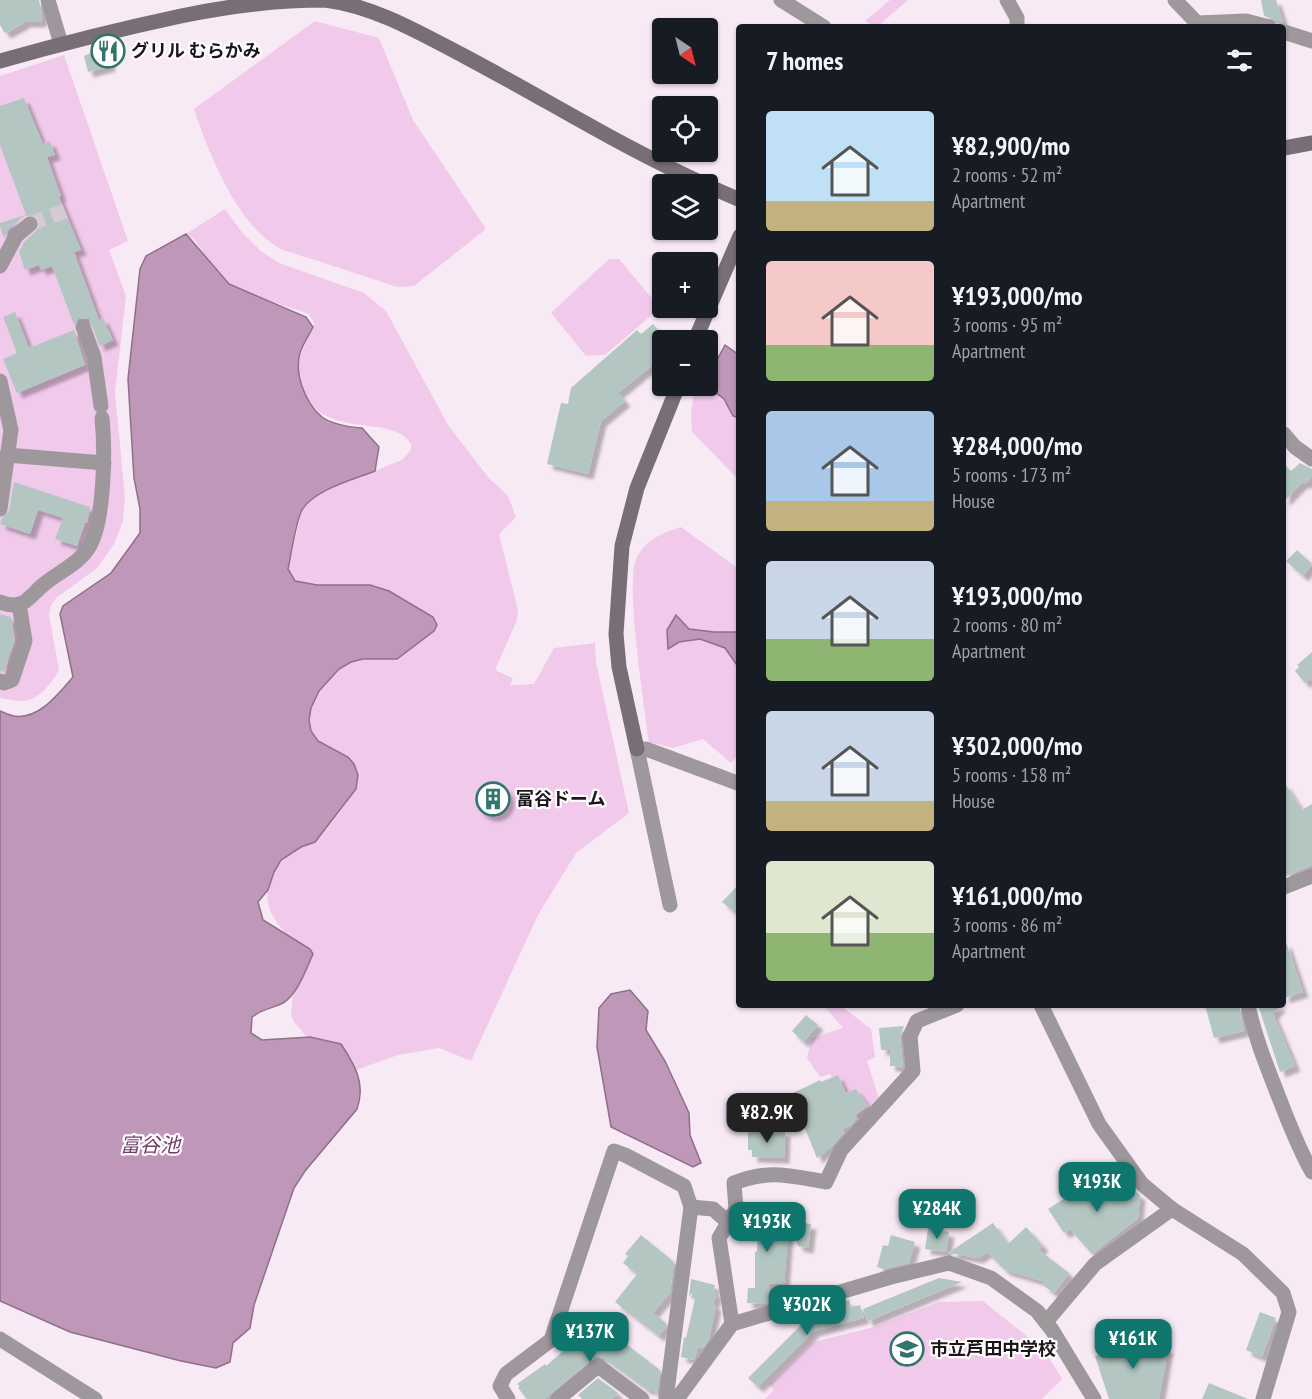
<!DOCTYPE html>
<html lang="en">
<head>
<meta charset="utf-8">
<style>
  :root { --surface:#171b24; --page:#20242c; --text:#f1f3f6; --muted:#9ea1a6; --accent:#0f766e }
  body { margin:0; font-family:"PT Sans Narrow","Noto Sans JP",sans-serif; background:var(--page); color:var(--text); height:100vh; display:flex; flex-direction:column; font-size:22px; white-space:nowrap }
  * { box-sizing:border-box; margin:0 }
  p { font-size:20px; color:var(--muted) }
  .icon { flex:none; width:33px; height:33px; fill:none; stroke:currentColor; stroke-width:2; stroke-linecap:round; stroke-linejoin:round }
  .map { position:relative; flex:1; overflow:hidden }
  .details { position:absolute; left:736px; top:24px; width:550px; height:984px; display:flex; flex-direction:column; background:var(--surface); border-radius:6px; box-shadow:0 2px 4px #0004 }
  .details>* { flex:none }
  .needle { width:39px; rotate:145deg }
  .fabs { position:absolute; left:652px; top:18px; display:grid; gap:12px }
  .fabs a { display:grid; place-items:center; width:66px; height:66px; border-radius:6px; background:var(--surface); box-shadow:0 2px 4px #0004; font-size:30px }
  .price { position:absolute; translate:-50% -51px; padding:0 14px; border-radius:12px; background:var(--accent); color:#fff; font-size:20px; line-height:39px; filter:drop-shadow(0 2px 3px #0008) }
  .price::after { content:''; position:absolute; left:50%; top:36px; width:18px; height:14px; margin-left:-9px; background:inherit; clip-path:polygon(0 0,100% 0,50% 100%) }
  .price.selected { background:#222; color:#fff }
  ul { padding:0; list-style:none }
  li { display:flex; align-items:center; gap:18px; height:150px; padding:0 30px }
  li span { display:grid; place-items:center; flex:none; width:168px; height:120px; border-radius:6px; color:#555 }
  li>.icon { margin-inline-start:auto }
  span .icon { width:72px; height:72px; fill:#fffc; stroke-width:1 }
  li b { font-size:26px }
  h2 { display:flex; justify-content:space-between; align-items:center; height:72px; padding:0 30px; font-size:26px }
  .map>svg:first-child { display:block }
</style>
</head>
<body>
<div class="map">
<svg width="1312" height="1399" viewBox="0 0 1312 1399">
  <defs>
    <filter id="shadow"><feDropShadow dx="5.5" dy="5.5" stdDeviation="1.5" flood-color="#0004"/></filter>
  </defs>
  <rect width="100%" height="100%" fill="#f8eaf5"/>
  <g fill="#f1c9eb">
    <polygon points="890,0 908,0 877,27 865,21"/>
    <path d="M315,21l64,17 34,82 73,109 -72,57 -17,1c-26,-9 -53,-17 -79,-26 -11,-4 -24,-7 -35,-11 -44,-20 -75,-98 -89,-141z"/>
    <path d="M64,55l64,186 -19,9 17,46 -11,96 10,106 -2,23 -9,23 -17,24 -41,30 -5,8 -2,8 10,56c-6,12 -21,30 -35,31 -8,1 -16,-2 -24,-3v-622z"/>
    <path d="M225,209l16,22 21,21 17,11 85,30 22,18 62,114 40,52 20,19 8,21 -17,17 19,76 -1,10 -22,50 18,8 -3,7 24,-1 20,-36 41,-5 1,19 33,151 -53,40 -38,62 -67,146 -32,-13 -41,7 -42,15 -4,-10 -18,-18 -28,-6 -12,-14 -3,-8 2,-20 20,-40c-6,-9 -17,-12 -25,-19 -6,-5 -13,-15 -17,-22 -12,-27 6,-53 29,-65 5,-3 12,-4 16,-8 16,-15 28,-35 40,-51l-8,-32c-9,-5 -25,-10 -32,-19 -21,-24 11,-66 35,-76 14,-6 31,-3 46,-3l-27,-74h-53l-22,-4 -7,-12 14,-59 9,-10 15,-10 76,-30 9,-10v-6c-17,-32 -95,-1 -109,-60 -2,-6 -4,-12 -4,-18 2,-17 13,-28 16,-43l-5,-9 -54,-18 -26,-12 -12,-11 -23,-34 -8,-5z"/>
    <polygon points="609,259 619,259 660,308 605,355 586,356 551,313"/>
    <path d="M695,386c21,0 29,13 38,30l6,2v62l-47,-48 -1,-20z"/>
    <path d="M681,527l58,42v63h-25l-25,-3 -10,13 21,-3 26,9 13,20v86l-8,9 -28,-24 -30,9 -24,-6c-4,-32 -25,-162 -12,-185 10,-18 25,-24 44,-30z"/>
    <polygon points="823,1005 840,1005 871,1029 875,1057 867,1061 880,1102 868,1115 857,1118 830,1074 820,1077 807,1058 812,1038 843,1028"/>
    <polygon points="983,1301 1045,1351 1062,1379 1042,1399 765,1399 774,1390 769,1385 813,1342 874,1327 939,1302"/>
  </g>
  <g fill="#bf97b9" stroke="#8e7089" stroke-width="1.5">
    <path d="M186,234l43,50 77,33 7,10c-4,8 -10,17 -13,26 -6,20 5,50 22,64 11,8 27,10 40,11l17,19 -4,24c-20,8 -62,19 -73,39 -6,11 -11,45 -14,59l7,12 22,4h53l19,6 44,26 4,8 -3,6 -37,28h-34l-12,3 -12,7 -20,22 -8,17 -2,12 2,11 7,10 30,16 6,7 4,11 -2,14 -41,53 -14,5 -20,13 -7,12 -6,18 -10,12 5,18 47,29 3,5c-7,15 -15,40 -30,49 -12,6 -19,5 -31,14l-1,16 11,7 48,-3 31,7c14,21 25,40 16,65l-52,62 -11,17 -40,117 -4,23 -17,15 -3,19 -14,6 -35,-7 -111,-29 -70,-31v-590c4,2 9,4 14,5 25,4 45,-23 59,-39l-13,-63 3,-8 48,-33 29,-40v-24l-6,-31 -6,-99 12,-110 6,-13z"/>
    <polygon points="725,345 739,355 739,418 733,416 724,399 707,386 708,377"/>
    <polygon points="676,615 689,629 714,632 739,632 739,668 725,648 700,639 679,642 668,649 667,630"/>
    <polygon points="630,990 648,1011 646,1030 665,1061 689,1113 690,1135 701,1163 693,1167 611,1127 597,1047 599,1008 611,994"/>
  </g>
  <g fill="#b3c6c2" filter="url(#shadow)">
    <polygon points="0,0 39,0 42,14 41,22 23,22 24,23 6,33 4,32 0,25"/>
    <polygon points="1261,0 1276,0 1283,22 1264,16"/>
    <polygon points="105,47 110,66 88,72 84,56"/>
    <polygon points="24,98 43,144 50,141 55,155 47,157 61,196 59,197 81,250 74,252 99,320 103,318 113,340 100,346 89,319 79,318 74,325 52,266 41,270 39,265 25,270 19,252 24,242 39,228 38,218 33,215 24,216 9,229 4,238 0,226 0,223 26,215 0,145 0,106"/>
    <polygon points="15,312 29,348 74,330 85,365 17,393 3,359 17,353 3,317"/>
    <polygon points="653,324 667,340 663,340 663,345 650,356 656,362 618,393 625,401 601,421 588,474 547,464 561,403 568,404 571,388 637,330 641,334"/>
    <polygon points="1300,463 1312,469 1312,477 1305,484 1303,482 1284,501 1284,464 1291,471"/>
    <polygon points="14,482 90,507 87,523 85,523 77,546 55,539 63,518 38,510 30,534 0,524 2,518 9,511"/>
    <polygon points="1297,550 1312,564 1303,576 1286,561"/>
    <polygon points="0,614 11,617 15,640 4,672 0,671"/>
    <polygon points="1312,652 1312,681 1309,678 1305,683 1295,671 1299,667 1297,665"/>
    <circle cx="492" cy="799" r="17"/>
    <polygon points="1284,782 1302,810 1312,804 1312,865 1284,877"/>
    <polygon points="740,883 740,917 722,902"/>
    <polygon points="1286,942 1303,992 1284,998 1284,943"/>
    <polygon points="1205,1005 1239,1005 1244,1031 1214,1038"/>
    <polygon points="1258,1005 1281,1005 1273,1014 1295,1066 1280,1072"/>
    <polygon points="806,1015 818,1025 803,1042 792,1031"/>
    <polygon points="904,1026 900,1037 903,1068 896,1068 896,1066 890,1066 890,1050 881,1050 879,1028"/>
    <polygon points="838,1075 846,1093 856,1089 868,1106 856,1115 857,1118 850,1126 842,1129 844,1132 832,1146 817,1158 791,1094 820,1080 821,1082"/>
    <rect x="744" y="1103" width="16" height="21"/>
    <polygon points="748,1131 785,1131 784,1158 752,1157 752,1150 748,1150"/>
    <polygon points="1087,1184 1133,1188 1133,1191 1140,1195 1138,1218 1092,1254 1070,1229 1064,1233 1048,1209"/>
    <polygon points="746,1211 782,1214 782,1220 789,1221 784,1284 768,1283 773,1302 765,1304 747,1303 748,1288 755,1288 755,1252 757,1251 758,1235 744,1234"/>
    <polygon points="790,1221 811,1224 808,1248 798,1246"/>
    <polygon points="993,1223 1008,1244 1026,1227 1043,1246 1039,1250 1069,1273 1054,1293 1044,1286 1045,1282 1005,1270 987,1252 978,1258 948,1253"/>
    <polygon points="928,1228 949,1232 946,1252 925,1249"/>
    <polygon points="641,1235 674,1262 670,1293 653,1313 666,1323 666,1327 659,1336 615,1302 637,1274 623,1263 628,1256 625,1254"/>
    <polygon points="891,1235 915,1242 909,1263 883,1269 877,1267 883,1245 888,1246"/>
    <polygon points="939,1278 962,1282 868,1321 863,1309"/>
    <polygon points="691,1279 715,1285 713,1292 717,1292 713,1305 716,1305 709,1339 703,1348 698,1347 694,1360 681,1357 684,1337 686,1338 695,1299 691,1298 692,1293 689,1297"/>
    <polygon points="849,1300 851,1307 860,1305 864,1318 814,1331 758,1387 748,1378 806,1320 821,1315 819,1308"/>
    <polygon points="1260,1312 1276,1318 1262,1357 1246,1350"/>
    <polygon points="593,1319 660,1370 657,1394 649,1388 648,1390 604,1358 596,1356 544,1399 527,1399 518,1388 520,1386 517,1384 545,1364 546,1366 580,1336"/>
    <polygon points="1114,1335 1144,1343 1144,1344 1168,1348 1159,1399 1109,1399 1095,1356 1110,1351"/>
    <polygon points="598,1378 618,1393 612,1399 582,1399 578,1395"/>
    <polygon points="1209,1383 1248,1399 1202,1399"/>
  </g>
  <g fill="none" stroke-linecap="round" stroke-linejoin="round">
    <polyline stroke="#d7cad4" stroke-width="15" stroke-dasharray="15 8" stroke-linecap="butt" points="30,224 65,211"/>
    <g stroke="#9e989d" stroke-width="15">
      <polyline points="48,0 61,44"/>
      <polyline points="781,0 824,27"/>
      <polyline points="1007,0 1017,18 1017,27"/>
      <polyline points="1175,0 1197,23 1246,21 1269,27"/>
      <polyline points="1284,32 1312,41"/>
      <polyline points="0,266 16,236 30,224"/>
      <polyline points="83,327 94,357 101,406"/>
      <polyline points="0,381 11,430 0,509"/>
      <polyline points="1284,434 1295,447 1312,459"/>
      <polyline points="7,455 104,463"/>
      <path d="M0,602c23,9 27,-3 43,-17 15,-13 36,-21 46,-38 16,-26 16,-99 13,-129"/>
      <polyline points="0,681 4,683 12,680 25,641 19,604"/>
      <polyline points="1284,887 1312,876"/>
      <polyline points="670,905 637,749 646,749 740,784"/>
      <polyline points="1041,1005 1099,1124 1142,1184 1172,1209 1243,1254 1283,1293 1289,1312 1263,1399"/>
      <path d="M1248,1005c6,29 17,57 28,85 11,28 21,56 36,82"/>
      <polyline points="691,1207 713,1209 728,1222"/>
      <polyline points="1046,1322 1095,1264 1172,1209"/>
      <path d="M732,1324l-13,-86 17,-29 -2,-26c36,-14 56,-7 92,-1l15,-32 72,-79 -3,-35 7,-15 40,-16"/>
      <polyline points="0,1339 95,1399"/>
      <polyline points="508,1399 500,1386 506,1374 551,1340 614,1151 625,1155 684,1186 691,1207 666,1399"/>
      <polyline points="558,1399 598,1366 642,1399"/>
      <polyline points="677,1399 732,1324 891,1277 949,1263 991,1278 1037,1311 1052,1330 1094,1399"/>
    </g>
    <g stroke="#786f76" stroke-width="15">
      <path d="M0,61c60,-17 120,-32 181,-45 48,-10 95,-16 144,-16 49,6 95,33 139,56 80,42 157,91 240,128"/>
      <polyline points="1284,148 1312,143"/>
      <polyline points="708,186 740,200"/>
      <polyline points="695,340 740,236"/>
      <polyline points="637,749 619,667 616,634 622,546 637,488 678,386"/>
    </g>
  </g>
  <defs>
    <symbol id="restaurant-ring" viewBox="-11 -11 22 22"><circle r="9.5" fill="#fefbfd" stroke="#31766b" stroke-width="1.5"/><path d="M-5-6h1v4h1v-4h1v4h1v-4h1v5L-1.5 .5V6h-2V.5L-5-1ZM5-6V6H3V1.5H1.5Q1.5-4 5-6Z" fill="#31766b"/></symbol>
    <symbol id="building-ring" viewBox="-11 -11 22 22"><circle r="9.5" fill="#fefbfd" stroke="#31766b" stroke-width="1.5"/><path d="M-4-6H4V6H1V3H-1V6H-4ZM-2.5-4.3h1.7v1.8h-1.7ZM.8-4.3h1.7v1.8H.8ZM-2.5-1h1.7V.8h-1.7ZM.8-1h1.7V.8H.8Z" fill="#31766b"/></symbol>
    <symbol id="school-ring" viewBox="-11 -11 22 22"><circle r="9.5" fill="#fefbfd" stroke="#31766b" stroke-width="1.5"/><path d="M0-5L7-2L0 1L-7-2ZM-4 1L0 2.5L4 1V4Q0 6-4 4Z" fill="#31766b"/></symbol>
  </defs>
  <g fill-rule="evenodd">
    <use href="#restaurant-ring" x="89" y="32" width="38" height="38"/>
    <use href="#building-ring" x="474" y="780" width="38" height="38"/>
    <use href="#school-ring" x="888" y="1330" width="38" height="38"/>
  </g>
  <g text-anchor="middle" stroke-width="4.5" stroke-linejoin="round" paint-order="stroke">
    <g font-size="18" font-weight="bold" fill="#1b161a" stroke="#fefbfd" text-anchor="start">
      <text x="131" y="57">グリル むらかみ</text>
      <text x="516" y="805">富谷ドーム</text>
      <text x="930" y="1355">市立芦田中学校</text>
    </g>
    <g font-size="20" font-style="italic" fill="#713d6b" stroke="#fefbfd">
      <text x="150" y="1152">富谷池</text>
    </g>
  </g>
</svg>
<div class="fabs">
<a><svg class="needle" viewBox="-14 -14 28 28"><path d="M0-13l5 13h-10z" fill="#e53935"/><path d="M0 13l5-13h-10z" fill="#9ea1a6"/></svg></a>
<a><svg class="icon" aria-label="locate" viewBox="0 0 24 24"><circle cx="12" cy="12" r="6"/><path d="M12 2v4M12 18v4M2 12h4M18 12h4"/></svg></a>
<a><svg class="icon" aria-label="layers" viewBox="0 0 24 24"><path d="M12 4l9 5-9 5-9-5zM3 14l9 5 9-5"/></svg></a>
<a>+</a>
<a>−</a>
</div>
<b class="price selected" style="left:767px;top:1144px">¥82.9K</b>
<b class="price" style="left:1097px;top:1213px">¥193K</b>
<b class="price" style="left:937px;top:1240px">¥284K</b>
<b class="price" style="left:767px;top:1253px">¥193K</b>
<b class="price" style="left:807px;top:1336px">¥302K</b>
<b class="price" style="left:590px;top:1363px">¥137K</b>
<b class="price" style="left:1133px;top:1370px">¥161K</b>
<section class="details">
<h2>7 homes<svg class="icon" aria-label="filters" viewBox="0 0 24 24"><path d="M4 7h16M4 17h16"/><circle cx="9" cy="7" r="2"/><circle cx="15" cy="17" r="2"/></svg></h2>
<ul>
<li><span style="background:linear-gradient(#bfe0f5 75%,#c2b280 0)"><svg class="icon" aria-label="home" viewBox="0 0 24 24"><path d="M3 11l9-7 9 7M6 9v11h12V9"/></svg></span><div><b>¥82,900/mo</b><p>2 rooms · 52 m²</p><p>Apartment</p></div></li>
<li><span style="background:linear-gradient(#f6c9c9 70%,#8fb573 0)"><svg class="icon" aria-label="home" viewBox="0 0 24 24"><path d="M3 11l9-7 9 7M6 9v11h12V9"/></svg></span><div><b>¥193,000/mo</b><p>3 rooms · 95 m²</p><p>Apartment</p></div></li>
<li><span style="background:linear-gradient(#a9c7e8 75%,#c2b280 0)"><svg class="icon" aria-label="home" viewBox="0 0 24 24"><path d="M3 11l9-7 9 7M6 9v11h12V9"/></svg></span><div><b>¥284,000/mo</b><p>5 rooms · 173 m²</p><p>House</p></div></li>
<li><span style="background:linear-gradient(#c9d6e8 65%,#8fb573 0)"><svg class="icon" aria-label="home" viewBox="0 0 24 24"><path d="M3 11l9-7 9 7M6 9v11h12V9"/></svg></span><div><b>¥193,000/mo</b><p>2 rooms · 80 m²</p><p>Apartment</p></div></li>
<li><span style="background:linear-gradient(#c9d6e8 75%,#c2b280 0)"><svg class="icon" aria-label="home" viewBox="0 0 24 24"><path d="M3 11l9-7 9 7M6 9v11h12V9"/></svg></span><div><b>¥302,000/mo</b><p>5 rooms · 158 m²</p><p>House</p></div></li>
<li><span style="background:linear-gradient(#dfe7d0 60%,#8fb573 0)"><svg class="icon" aria-label="home" viewBox="0 0 24 24"><path d="M3 11l9-7 9 7M6 9v11h12V9"/></svg></span><div><b>¥161,000/mo</b><p>3 rooms · 86 m²</p><p>Apartment</p></div></li>
</ul>
</section>
</div>
</body>
</html>
